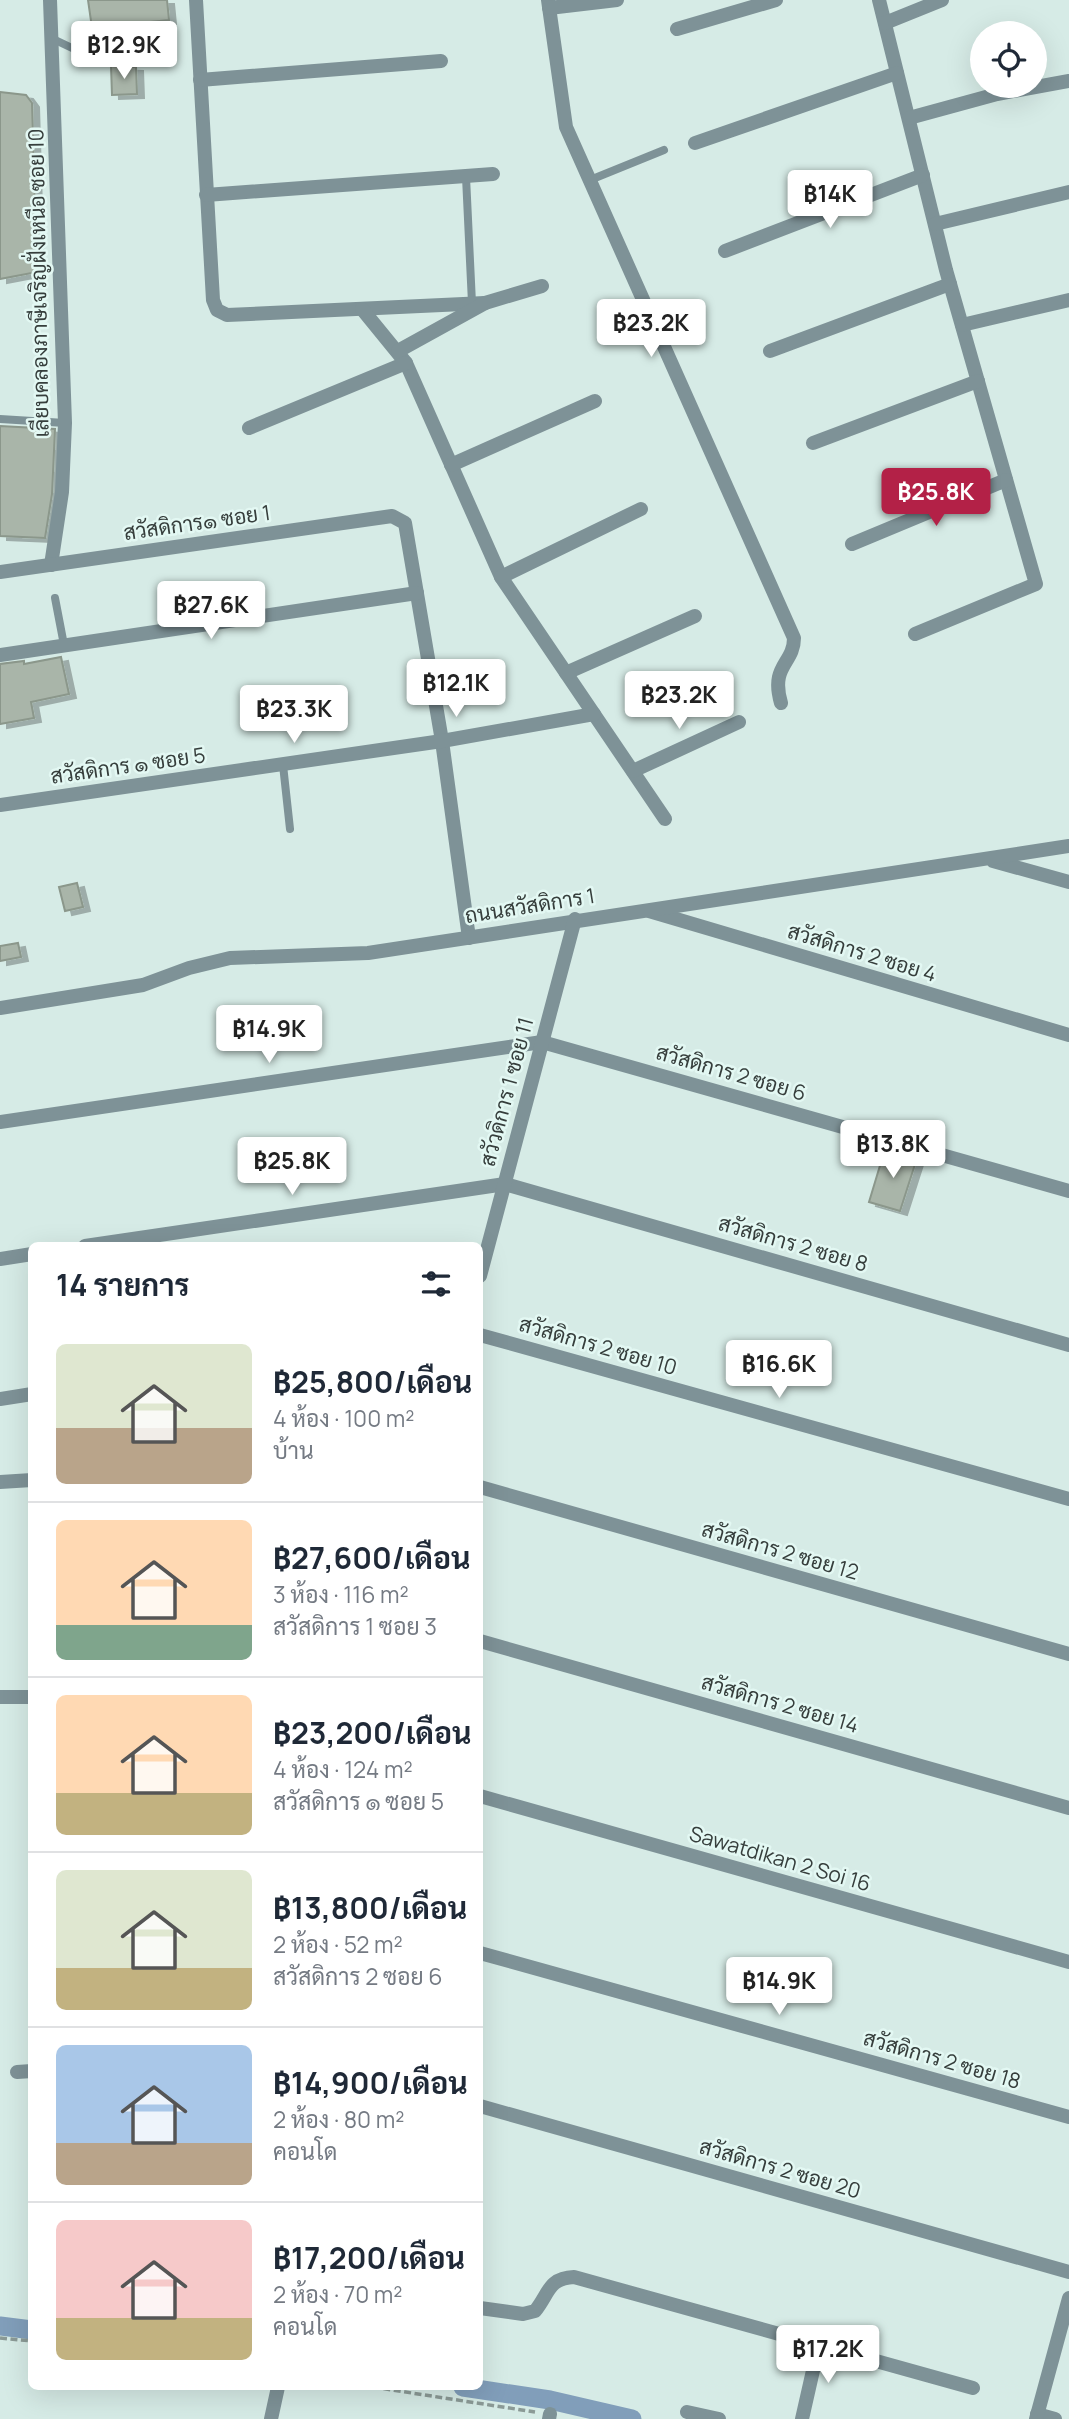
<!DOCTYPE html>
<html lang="th">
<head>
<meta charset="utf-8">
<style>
  :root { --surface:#fff; --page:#f2f2f3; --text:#1f2937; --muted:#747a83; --line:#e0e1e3; --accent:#b32147 }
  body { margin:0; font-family:Manrope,Sarabun,sans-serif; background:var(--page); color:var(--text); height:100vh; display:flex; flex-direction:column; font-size:26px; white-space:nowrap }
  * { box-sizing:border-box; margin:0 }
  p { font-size:23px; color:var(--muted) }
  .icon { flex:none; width:38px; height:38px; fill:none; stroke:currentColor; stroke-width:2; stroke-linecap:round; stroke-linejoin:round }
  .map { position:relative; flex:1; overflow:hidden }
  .sheet { position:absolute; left:28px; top:1242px; width:455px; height:1148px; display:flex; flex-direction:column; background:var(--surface); border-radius:10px; box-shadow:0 7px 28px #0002 }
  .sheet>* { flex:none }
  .fabs { position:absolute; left:970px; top:21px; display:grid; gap:14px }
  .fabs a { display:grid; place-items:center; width:77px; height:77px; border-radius:50%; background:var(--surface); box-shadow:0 7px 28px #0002; font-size:35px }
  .price { position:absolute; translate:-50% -60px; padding:0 16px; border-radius:7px; background:#fff; color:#222; font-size:23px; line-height:46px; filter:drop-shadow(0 2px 4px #0008) }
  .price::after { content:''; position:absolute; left:50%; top:42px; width:21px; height:16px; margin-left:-10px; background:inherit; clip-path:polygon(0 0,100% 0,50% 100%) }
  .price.on { background:var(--accent); color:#fff }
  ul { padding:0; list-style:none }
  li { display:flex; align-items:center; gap:21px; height:175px; padding:0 28px }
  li+li { border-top:2px solid var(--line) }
  li span { display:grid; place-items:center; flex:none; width:196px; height:140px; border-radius:10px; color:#555 }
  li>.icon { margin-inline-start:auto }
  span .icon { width:84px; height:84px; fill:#fffc; stroke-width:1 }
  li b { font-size:30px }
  h2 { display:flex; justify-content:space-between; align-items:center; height:84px; padding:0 28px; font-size:30px }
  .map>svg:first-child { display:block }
</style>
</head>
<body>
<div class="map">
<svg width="1069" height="2419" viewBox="0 0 1069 2419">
  <defs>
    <filter id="shadow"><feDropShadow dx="7" dy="4" stdDeviation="0" flood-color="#0004"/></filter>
  </defs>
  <rect width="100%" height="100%" fill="#d6ebe6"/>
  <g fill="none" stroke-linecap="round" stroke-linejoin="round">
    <g stroke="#819eba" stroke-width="19">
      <polyline points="0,2326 32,2330"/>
      <polyline points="463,2387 550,2400 632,2419"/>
    </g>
  </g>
  <g fill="#a9b5a9" stroke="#8b978b" stroke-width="2" filter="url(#shadow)">
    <polygon points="88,0 167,0 169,20 92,28"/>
    <polygon points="111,66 136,67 137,94 112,95"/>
    <polygon points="0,92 26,95 32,103 37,272 0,279"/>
    <polygon points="0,426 55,429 52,494 45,538 0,536"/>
    <polygon points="61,657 69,694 31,702 34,718 0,724 0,664 24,661 24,664"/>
    <polygon points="77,883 83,907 65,911 59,887"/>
    <polygon points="18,943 21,957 0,961 0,946"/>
    <polygon points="885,1149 917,1158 900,1211 869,1202"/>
  </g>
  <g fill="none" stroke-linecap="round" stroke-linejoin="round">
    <g stroke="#8b9a96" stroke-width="3.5" stroke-dasharray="7 3.5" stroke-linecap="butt">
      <polyline points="0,2338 32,2341"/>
      <polyline points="373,2387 535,2412"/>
    </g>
    <g stroke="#7e9297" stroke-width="8">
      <polyline points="51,38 93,58 151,61"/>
      <polyline points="466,177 472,303"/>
      <polyline points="590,180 664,150"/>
      <polyline points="0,419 65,423"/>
      <polyline points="55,598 64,645"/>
      <polyline points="283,765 290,829"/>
    </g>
    <g stroke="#7e9297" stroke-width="14">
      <polyline points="50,0 65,423 62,492 51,565"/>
      <polyline points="196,0 213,300 217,310 227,315 485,303"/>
      <path d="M548,0l18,127 228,511c0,26 -24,27 -13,65"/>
      <polyline points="879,0 946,270 1036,584 915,634"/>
      <polyline points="549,8 617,0"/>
      <polyline points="885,23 942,0"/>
      <polyline points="677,29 776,0"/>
      <polyline points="200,80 441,61"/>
      <polyline points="909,118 997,94 1069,81"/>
      <polyline points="695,143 897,73"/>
      <polyline points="206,195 493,174"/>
      <polyline points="935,224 1069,192"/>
      <polyline points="725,251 923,175"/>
      <polyline points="362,309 406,363 501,577 665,819"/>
      <polyline points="962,325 1069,300"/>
      <polyline points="398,351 485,303 542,286"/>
      <polyline points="770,351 950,284"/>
      <polyline points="249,428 406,363"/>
      <polyline points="813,443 978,381"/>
      <polyline points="451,465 595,401"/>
      <polyline points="852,544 1006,480"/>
      <polyline points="0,572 392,516 405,523 442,741 469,938"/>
      <polyline points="501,577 641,509"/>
      <polyline points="0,655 417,593"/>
      <polyline points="566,673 695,616"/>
      <polyline points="633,771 739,722"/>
      <polyline points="0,805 442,741 594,714"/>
      <polyline points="993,861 1069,882"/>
      <polyline points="649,911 1069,1035"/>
      <polyline points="0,1008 143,985 189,968 230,958 368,953 1069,846"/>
      <polyline points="0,1122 542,1042 1069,1191"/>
      <polyline points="85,1246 505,1184 1069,1345"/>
      <polyline points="0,1259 32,1254"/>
      <polyline points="480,1276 575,919"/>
      <polyline points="480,1335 1069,1499"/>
      <polyline points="0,1399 32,1394"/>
      <polyline points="0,1482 32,1480"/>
      <polyline points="480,1487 1069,1654"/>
      <polyline points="480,1641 1069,1808"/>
      <polyline points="0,1697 32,1697"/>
      <polyline points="480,1796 1069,1962"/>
      <polyline points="480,1953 1069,2117"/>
      <polyline points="17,2072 32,2071"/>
      <polyline points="480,2106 1069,2272"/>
      <path d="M480,2308l43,6 12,-3c14,-17 13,-33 39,-34l399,111"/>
      <polyline points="687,2412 719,2419"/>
      <polyline points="1037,2414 1055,2419"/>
      <polyline points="271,2419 278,2387"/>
      <polyline points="549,2419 550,2414"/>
      <polyline points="802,2419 819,2344"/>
      <polyline points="1036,2419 1069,2298"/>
    </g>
  </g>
  <g text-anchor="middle" stroke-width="5" stroke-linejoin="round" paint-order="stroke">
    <g font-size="21" fill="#363e3c" stroke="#e3f8f3">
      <text transform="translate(39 283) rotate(-91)" y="7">เลียบคลองภาษีเจริญฝั่งเหนือ ซอย 10</text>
      <text transform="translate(197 523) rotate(-8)" y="7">สวัสดิการ๑ ซอย 1</text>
      <text transform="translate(128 766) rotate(-8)" y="7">สวัสดิการ ๑ ซอย 5</text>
      <text transform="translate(530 906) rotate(-9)" y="7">ถนนสวัสดิการ 1</text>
      <text transform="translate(862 953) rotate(17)" y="7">สวัสดิการ 2 ซอย 4</text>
      <text transform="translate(731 1073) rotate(16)" y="7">สวัสดิการ 2 ซอย 6</text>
      <text transform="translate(507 1092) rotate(-75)" y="7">สวัวดิการ 1 ซอย 11</text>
      <text transform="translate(793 1244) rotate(16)" y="7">สวัสดิการ 2 ซอย 8</text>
      <text transform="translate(598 1346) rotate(16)" y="7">สวัสดิการ 2 ซอย 10</text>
      <text transform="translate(780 1551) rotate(16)" y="7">สวัสดิการ 2 ซอย 12</text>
      <text transform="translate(780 1704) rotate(16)" y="7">สวัสดิการ 2 ซอย 14</text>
      <text transform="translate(780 1859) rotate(16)" y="7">Sawatdikan 2 Soi 16</text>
      <text transform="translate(942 2060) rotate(16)" y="7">สวัสดิการ 2 ซอย 18</text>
      <text transform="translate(780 2169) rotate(16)" y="7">สวัสดิการ 2 ซอย 20</text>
    </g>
  </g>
</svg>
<div class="fabs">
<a><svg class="icon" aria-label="locate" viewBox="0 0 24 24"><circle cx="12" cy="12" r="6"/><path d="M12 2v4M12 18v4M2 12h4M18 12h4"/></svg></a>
</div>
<b class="price" style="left:124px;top:81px">฿12.9K</b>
<b class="price" style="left:830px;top:230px">฿14K</b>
<b class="price" style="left:651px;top:359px">฿23.2K</b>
<b class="price on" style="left:936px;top:528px">฿25.8K</b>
<b class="price" style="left:211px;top:641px">฿27.6K</b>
<b class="price" style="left:456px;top:719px">฿12.1K</b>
<b class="price" style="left:679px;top:731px">฿23.2K</b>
<b class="price" style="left:294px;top:745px">฿23.3K</b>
<b class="price" style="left:269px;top:1065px">฿14.9K</b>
<b class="price" style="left:893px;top:1180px">฿13.8K</b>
<b class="price" style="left:292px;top:1197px">฿25.8K</b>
<b class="price" style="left:779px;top:1400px">฿16.6K</b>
<b class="price" style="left:779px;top:2017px">฿14.9K</b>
<b class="price" style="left:828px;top:2385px">฿17.2K</b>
<section class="sheet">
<h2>14 รายการ<svg class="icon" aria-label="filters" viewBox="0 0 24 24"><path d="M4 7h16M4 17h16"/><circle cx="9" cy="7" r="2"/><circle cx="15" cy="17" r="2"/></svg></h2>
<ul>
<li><span style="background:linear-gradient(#dfe7d0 60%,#b9a48a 0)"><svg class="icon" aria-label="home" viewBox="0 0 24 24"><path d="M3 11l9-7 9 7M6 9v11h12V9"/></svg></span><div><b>฿25,800/เดือน</b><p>4 ห้อง · 100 m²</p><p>บ้าน</p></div></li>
<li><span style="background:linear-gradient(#ffd9b3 75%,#7fa58c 0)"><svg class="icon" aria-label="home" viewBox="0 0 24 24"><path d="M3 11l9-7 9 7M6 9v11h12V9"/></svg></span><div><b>฿27,600/เดือน</b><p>3 ห้อง · 116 m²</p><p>สวัสดิการ 1 ซอย 3</p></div></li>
<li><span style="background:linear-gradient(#ffd9b3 70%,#c2b280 0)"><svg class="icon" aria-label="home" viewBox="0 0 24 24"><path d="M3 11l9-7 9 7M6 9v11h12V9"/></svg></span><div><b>฿23,200/เดือน</b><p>4 ห้อง · 124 m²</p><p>สวัสดิการ ๑ ซอย 5</p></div></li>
<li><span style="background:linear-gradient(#dfe7d0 70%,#c2b280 0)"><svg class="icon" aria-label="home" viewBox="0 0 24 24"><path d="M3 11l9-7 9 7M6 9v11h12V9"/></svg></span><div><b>฿13,800/เดือน</b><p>2 ห้อง · 52 m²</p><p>สวัสดิการ 2 ซอย 6</p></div></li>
<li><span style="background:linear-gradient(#a9c7e8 70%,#b9a48a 0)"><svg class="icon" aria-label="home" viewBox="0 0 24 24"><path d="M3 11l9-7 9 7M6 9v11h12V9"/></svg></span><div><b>฿14,900/เดือน</b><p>2 ห้อง · 80 m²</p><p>คอนโด</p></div></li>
<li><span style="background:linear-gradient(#f6c9c9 70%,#c2b280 0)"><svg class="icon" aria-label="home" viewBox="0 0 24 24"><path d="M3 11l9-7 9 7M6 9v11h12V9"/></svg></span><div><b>฿17,200/เดือน</b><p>2 ห้อง · 70 m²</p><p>คอนโด</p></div></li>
</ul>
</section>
</div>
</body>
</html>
